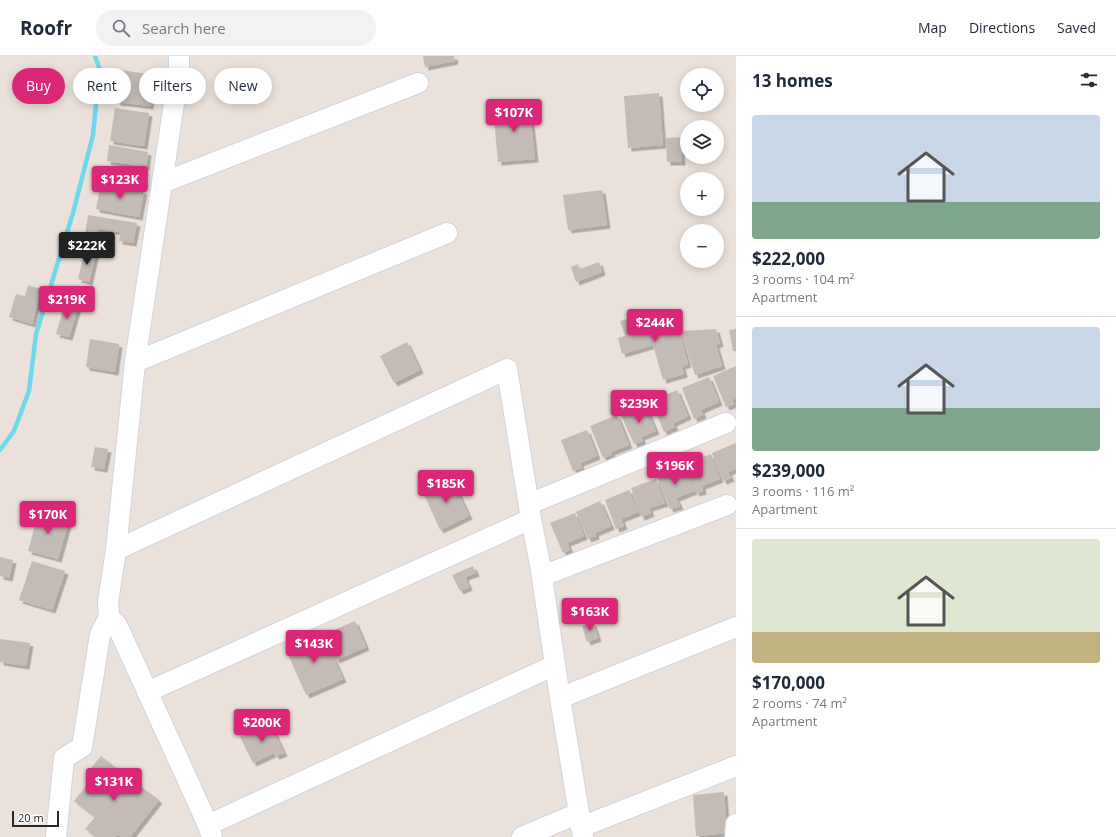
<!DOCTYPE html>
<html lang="en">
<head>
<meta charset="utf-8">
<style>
  :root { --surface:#fff; --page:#f2f2f3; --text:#1f2937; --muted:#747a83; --line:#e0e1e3; --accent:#db2777 }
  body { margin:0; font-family:"Open Sans",sans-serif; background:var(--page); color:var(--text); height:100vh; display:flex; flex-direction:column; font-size:15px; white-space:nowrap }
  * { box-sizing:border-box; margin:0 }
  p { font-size:13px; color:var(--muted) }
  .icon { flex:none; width:22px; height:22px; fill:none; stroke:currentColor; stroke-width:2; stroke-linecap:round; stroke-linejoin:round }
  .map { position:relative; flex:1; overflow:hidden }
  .sheet { display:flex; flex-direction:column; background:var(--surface); width:380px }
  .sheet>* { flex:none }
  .guide { position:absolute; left:12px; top:12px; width:380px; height:36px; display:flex; gap:8px }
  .tools { position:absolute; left:680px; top:12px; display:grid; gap:8px }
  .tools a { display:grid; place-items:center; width:44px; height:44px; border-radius:50%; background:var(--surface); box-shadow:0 2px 10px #0003; font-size:20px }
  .scale { position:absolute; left:12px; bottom:10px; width:47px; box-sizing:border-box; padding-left:4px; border:2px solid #282828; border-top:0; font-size:11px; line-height:14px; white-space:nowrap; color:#282828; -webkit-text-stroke:3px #fff; paint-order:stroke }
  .price { position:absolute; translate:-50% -34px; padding:0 9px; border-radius:4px; background:var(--accent); color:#fff; font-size:13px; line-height:26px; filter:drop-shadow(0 1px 2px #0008) }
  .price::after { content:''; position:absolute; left:50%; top:24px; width:12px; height:9px; margin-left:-6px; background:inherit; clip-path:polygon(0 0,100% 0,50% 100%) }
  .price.on { background:#222; color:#fff }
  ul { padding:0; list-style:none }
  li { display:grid; align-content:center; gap:8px; height:212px; padding:0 16px }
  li+li { border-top:1px solid var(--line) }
  li span { display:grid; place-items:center; height:124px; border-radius:4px; color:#555 }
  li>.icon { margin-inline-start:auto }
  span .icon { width:72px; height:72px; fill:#fffc; stroke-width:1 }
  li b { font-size:17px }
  h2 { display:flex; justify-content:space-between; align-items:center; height:48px; padding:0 16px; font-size:17px }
  .tag { padding:0 14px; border-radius:18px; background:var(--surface); box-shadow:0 2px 10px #0003; font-size:14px; line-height:36px }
  .tag.on { background:var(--accent); color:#fff }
  header { display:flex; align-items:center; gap:24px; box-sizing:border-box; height:56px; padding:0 20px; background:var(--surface); border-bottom:1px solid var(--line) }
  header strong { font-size:19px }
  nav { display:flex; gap:22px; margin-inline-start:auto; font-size:14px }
  .search { width:280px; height:36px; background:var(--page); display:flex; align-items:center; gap:10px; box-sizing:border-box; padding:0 14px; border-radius:22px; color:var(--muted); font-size:15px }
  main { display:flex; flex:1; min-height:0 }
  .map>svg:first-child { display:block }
</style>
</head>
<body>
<header>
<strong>Roofr</strong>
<div class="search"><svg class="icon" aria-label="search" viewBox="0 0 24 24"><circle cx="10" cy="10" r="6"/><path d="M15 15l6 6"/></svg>Search here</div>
<nav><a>Map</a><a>Directions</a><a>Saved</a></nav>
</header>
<main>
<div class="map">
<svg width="736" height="781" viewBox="0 0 736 781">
  <defs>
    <filter id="shadow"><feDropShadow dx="3.5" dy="3.5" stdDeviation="0" flood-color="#0004"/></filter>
  </defs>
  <rect width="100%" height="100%" fill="#eae1da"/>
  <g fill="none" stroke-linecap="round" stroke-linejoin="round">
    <polyline stroke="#6ed9ea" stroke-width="4.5" points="0,394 14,375 29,335 36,278 73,157 93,79 98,29 99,11 95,0"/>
  </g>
  <g fill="#c2bbb6" filter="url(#shadow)">
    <polygon points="423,0 454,0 455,5 425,11"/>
    <polygon points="121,14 154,19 150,50 117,46"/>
    <polygon points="659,37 663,89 628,92 624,40"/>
    <polygon points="529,48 535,103 498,106 493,52"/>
    <polygon points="115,52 149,57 144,90 110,85"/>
    <polygon points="687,81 687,94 681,94 682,106 667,106 666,82"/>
    <polygon points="109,89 148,96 146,111 107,105"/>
    <polygon points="101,127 144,135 139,161 96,153"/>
    <polygon points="602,134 607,169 568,174 563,139"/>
    <polygon points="88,159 137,167 133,187 119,185 120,176 99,173 97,188 84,186"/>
    <polygon points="85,193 96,196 89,226 78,223"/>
    <polygon points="599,206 602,216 576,226 571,211 578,208 580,213"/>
    <polygon points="28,229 41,233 32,268 9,261 16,238 25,240"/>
    <polygon points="65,247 78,250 69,281 56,278"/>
    <polygon points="656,255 661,271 668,269 669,274 678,272 688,308 682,310 684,318 663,324 653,289 622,298 618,282 625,280 620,265"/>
    <polygon points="716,273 720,287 716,289 722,310 695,319 680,275"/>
    <polygon points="736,273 736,295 733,295 729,274"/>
    <polygon points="90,283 119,288 115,316 86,311"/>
    <polygon points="407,286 420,314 394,327 380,300"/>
    <polygon points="736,310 736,342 732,344 734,348 726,351 713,320"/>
    <polygon points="709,321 719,346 701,354 703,359 694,363 682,332"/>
    <polygon points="677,334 688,360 673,367 675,371 664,376 651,345"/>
    <polygon points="645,349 656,375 641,381 643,385 634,388 621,359"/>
    <polygon points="617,359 629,389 611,396 612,398 603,402 590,370"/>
    <polygon points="587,374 597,400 580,407 582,412 573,415 561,384"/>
    <polygon points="736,387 736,413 728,416 731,422 723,425 712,397"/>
    <polygon points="95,391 108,393 104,413 91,411"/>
    <polygon points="711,398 720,423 702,430 703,435 696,437 685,408"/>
    <polygon points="684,411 694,435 676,442 680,450 670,453 657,421"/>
    <polygon points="452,423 469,460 440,474 423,436"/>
    <polygon points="656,423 665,447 649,452 651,457 641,461 631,432"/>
    <polygon points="629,434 638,456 621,463 624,470 616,473 605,444"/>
    <polygon points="600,445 611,470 595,477 596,480 588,483 576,456"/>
    <polygon points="39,455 69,464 58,503 28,495"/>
    <polygon points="575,457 584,480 567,487 570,494 563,497 550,467"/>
    <polygon points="0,501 13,504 9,522 0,520"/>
    <polygon points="32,505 65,515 52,554 19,544"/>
    <polygon points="473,510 476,517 465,521 469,531 460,535 452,519"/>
    <polygon points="355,565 366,591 336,604 325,578"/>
    <polygon points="593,567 598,582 587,586 582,570"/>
    <polygon points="322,576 343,623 306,639 285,592"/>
    <polygon points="0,583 30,587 26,610 0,606"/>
    <polygon points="270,667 284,697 276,700 274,697 253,707 240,681"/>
    <polygon points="101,700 159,744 130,781 121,781 118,778 115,781 96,781 85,773 95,761 74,745 93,721 87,717"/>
    <polygon points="724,736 727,777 696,780 693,739"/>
  </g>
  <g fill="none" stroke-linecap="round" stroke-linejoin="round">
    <defs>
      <g id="minor">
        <polyline points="162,127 418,27"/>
        <polyline points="135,306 447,177"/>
        <polyline points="529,448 726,367"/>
        <polyline points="116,494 507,313 531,463 540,508 560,642 583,781"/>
        <polyline points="542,520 727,449"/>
        <polyline points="109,561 117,569 208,769 212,781"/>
        <polyline points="147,636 531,463"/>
        <polyline points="560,642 736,571"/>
        <polyline points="208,769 555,609"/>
        <polyline points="581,771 736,710"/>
        <polyline points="56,781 64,702 82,691 100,579 109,561 108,546 116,494 135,306 179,14 179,0"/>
        <polyline points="522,781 579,757"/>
        <polyline points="735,781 736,768"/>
      </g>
    </defs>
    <use href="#minor" stroke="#cfd5e1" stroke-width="22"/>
    <use href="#minor" stroke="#fff" stroke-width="20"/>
  </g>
</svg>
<div class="tools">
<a><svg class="icon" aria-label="locate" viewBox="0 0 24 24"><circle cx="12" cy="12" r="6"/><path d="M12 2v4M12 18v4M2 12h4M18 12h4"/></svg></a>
<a><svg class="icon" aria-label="layers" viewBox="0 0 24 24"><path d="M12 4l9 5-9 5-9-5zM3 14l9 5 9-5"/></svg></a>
<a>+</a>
<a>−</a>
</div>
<div class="scale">20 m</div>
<b class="price" style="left:514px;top:77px">$107K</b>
<b class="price" style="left:120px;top:144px">$123K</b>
<b class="price on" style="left:87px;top:210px">$222K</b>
<b class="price" style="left:67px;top:264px">$219K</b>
<b class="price" style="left:655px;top:287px">$244K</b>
<b class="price" style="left:639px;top:368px">$239K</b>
<b class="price" style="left:675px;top:430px">$196K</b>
<b class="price" style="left:446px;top:448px">$185K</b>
<b class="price" style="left:48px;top:479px">$170K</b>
<b class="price" style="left:590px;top:576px">$163K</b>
<b class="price" style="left:314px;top:608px">$143K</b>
<b class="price" style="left:262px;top:687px">$200K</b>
<b class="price" style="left:114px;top:746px">$131K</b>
<div class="guide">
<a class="tag on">Buy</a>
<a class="tag">Rent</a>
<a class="tag">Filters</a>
<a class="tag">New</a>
</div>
</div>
<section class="sheet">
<h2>13 homes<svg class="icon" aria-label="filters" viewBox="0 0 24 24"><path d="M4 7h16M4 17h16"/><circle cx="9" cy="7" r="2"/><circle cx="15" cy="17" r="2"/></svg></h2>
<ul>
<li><span style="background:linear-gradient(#c9d6e8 70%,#7fa58c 0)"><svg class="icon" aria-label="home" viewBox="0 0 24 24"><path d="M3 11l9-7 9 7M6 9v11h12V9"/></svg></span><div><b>$222,000</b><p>3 rooms · 104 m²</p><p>Apartment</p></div></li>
<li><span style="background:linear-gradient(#c9d6e8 65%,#7fa58c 0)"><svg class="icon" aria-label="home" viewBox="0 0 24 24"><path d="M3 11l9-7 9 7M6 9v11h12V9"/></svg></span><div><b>$239,000</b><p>3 rooms · 116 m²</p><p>Apartment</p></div></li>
<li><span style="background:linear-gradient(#dfe7d0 75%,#c2b280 0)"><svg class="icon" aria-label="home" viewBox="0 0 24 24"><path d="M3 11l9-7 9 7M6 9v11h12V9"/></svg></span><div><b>$170,000</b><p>2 rooms · 74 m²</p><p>Apartment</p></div></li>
</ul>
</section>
</main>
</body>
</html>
